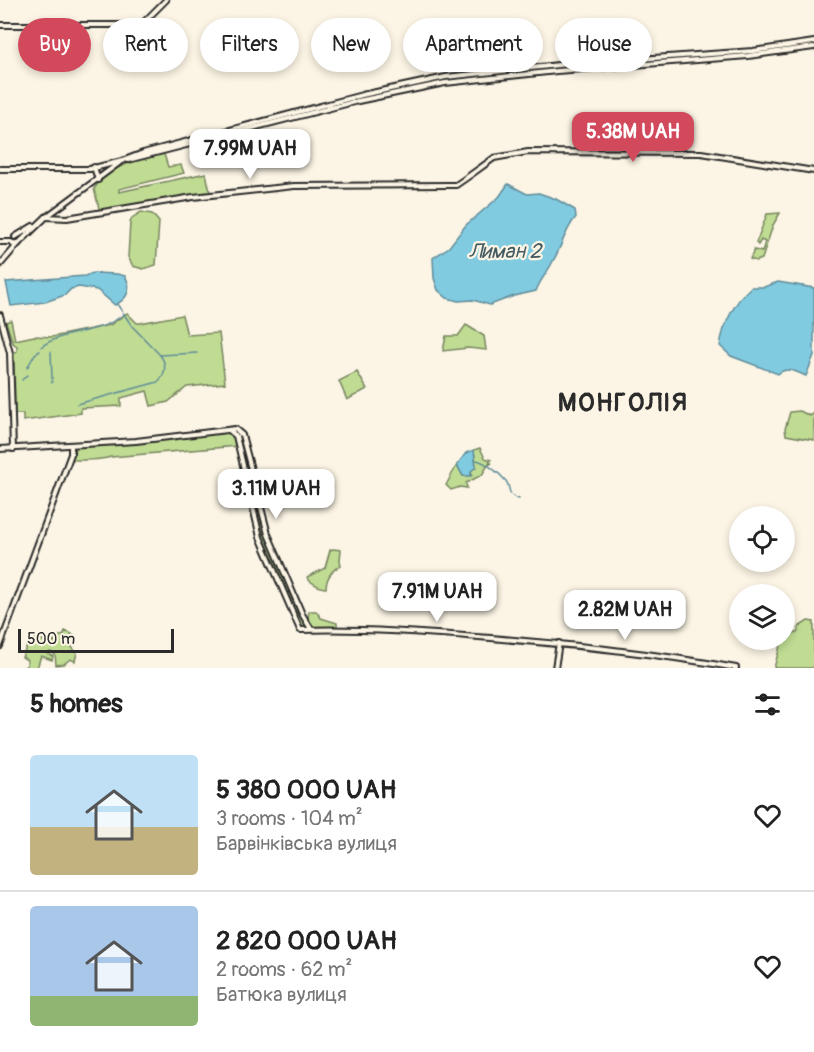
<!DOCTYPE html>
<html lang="en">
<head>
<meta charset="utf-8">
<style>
  :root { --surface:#fff; --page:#f6f6f6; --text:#222; --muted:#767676; --line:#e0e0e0; --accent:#d1495b }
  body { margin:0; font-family:Pangolin,sans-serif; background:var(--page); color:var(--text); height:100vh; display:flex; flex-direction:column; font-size:22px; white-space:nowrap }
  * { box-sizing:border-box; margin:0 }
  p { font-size:20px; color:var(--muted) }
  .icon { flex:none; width:33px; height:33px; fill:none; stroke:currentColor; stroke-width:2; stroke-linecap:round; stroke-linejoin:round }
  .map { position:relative; height:668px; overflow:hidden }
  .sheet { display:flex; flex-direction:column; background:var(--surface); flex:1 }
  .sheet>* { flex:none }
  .banner { position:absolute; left:18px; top:18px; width:778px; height:54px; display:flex; gap:12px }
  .buttons { position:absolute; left:729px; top:506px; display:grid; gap:12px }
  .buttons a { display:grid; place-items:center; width:66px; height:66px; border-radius:50%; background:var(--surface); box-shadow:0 3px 9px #0003; font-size:30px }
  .scale { position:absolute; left:18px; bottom:15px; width:156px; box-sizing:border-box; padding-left:6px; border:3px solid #2b2b2b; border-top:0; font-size:16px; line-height:21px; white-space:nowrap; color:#2b2b2b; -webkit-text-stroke:4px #fcf5e5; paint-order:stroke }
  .price { position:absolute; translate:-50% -51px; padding:0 14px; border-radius:12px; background:#fff; color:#222; font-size:20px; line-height:39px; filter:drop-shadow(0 2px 3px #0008) }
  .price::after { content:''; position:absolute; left:50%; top:36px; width:18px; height:14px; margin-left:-9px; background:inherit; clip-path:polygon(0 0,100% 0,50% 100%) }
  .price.active { background:var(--accent); color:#fff }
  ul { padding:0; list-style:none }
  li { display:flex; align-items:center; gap:18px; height:150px; padding:0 30px }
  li+li { border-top:2px solid var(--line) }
  li span { display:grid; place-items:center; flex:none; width:168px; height:120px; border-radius:6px; color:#555 }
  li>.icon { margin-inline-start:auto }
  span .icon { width:72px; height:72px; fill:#fffc; stroke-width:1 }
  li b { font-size:26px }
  h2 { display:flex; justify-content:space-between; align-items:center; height:72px; padding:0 30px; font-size:26px }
  .tag { padding:0 21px; border-radius:27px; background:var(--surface); box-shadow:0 3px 9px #0003; font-size:21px; line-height:54px }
  .tag.active { background:var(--accent); color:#fff }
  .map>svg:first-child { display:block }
</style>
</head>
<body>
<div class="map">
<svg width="814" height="668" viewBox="0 0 814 668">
  <rect width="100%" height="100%" fill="#fcf5e5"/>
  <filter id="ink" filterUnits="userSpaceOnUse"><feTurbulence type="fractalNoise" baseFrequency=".0167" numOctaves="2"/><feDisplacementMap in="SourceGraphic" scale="12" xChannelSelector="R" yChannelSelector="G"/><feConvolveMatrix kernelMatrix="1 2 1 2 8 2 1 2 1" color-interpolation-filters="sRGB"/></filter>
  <g filter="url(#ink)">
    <g fill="#c0dc93" stroke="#76845f" stroke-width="1.5">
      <path d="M164,154l4,13 13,-2 3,8 -65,16v3l87,-19 4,19 -110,20 -6,-23c16,-25 43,-28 70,-35z"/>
      <polygon points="141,212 152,214 159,222 156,265 143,269 133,266 128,257 130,223 132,218"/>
      <polygon points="780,213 773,225 762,259 756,261 750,259 754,250 762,252 765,242 761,240 758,245 756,243 767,214"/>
      <polygon points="127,313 137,323 140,323 182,315 187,335 219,333 225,383 187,387 168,402 151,406 147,391 121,398 121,406 81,408 81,413 23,421 23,414 15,414 14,353 17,351 17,346 13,343 6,322 11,320 15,340 34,336 52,337 110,325"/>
      <polygon points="466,325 484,336 486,350 468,348 443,351 446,336 458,336"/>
      <polygon points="357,372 367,389 347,400 339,381"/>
      <polygon points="800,411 810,416 814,413 814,440 786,435 785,429 790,412"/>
      <path d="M222,432l10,2 5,12 -126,11c-9,3 -33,4 -43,2l5,-12z"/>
      <polygon points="240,433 267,534 305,625 304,627 299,626 261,536 237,435"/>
      <polygon points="480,448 485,458 491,460 489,463 492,463 488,465 482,475 466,483 467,488 460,487 451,490 446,485 457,465 463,476 472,475 471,470 476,467 474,450"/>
      <path d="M333,549l8,1 -1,10 1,6c-8,2 -15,12 -15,22 -6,0 -17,-6 -19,-11l18,-9 5,-18z"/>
      <path d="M411,588h5l2,2v6l-6,7 -9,2 -12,6 -4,-3c3,-9 14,-17 24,-20z"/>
      <polygon points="309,611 316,611 321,618 337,623 337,629 313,628 308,618"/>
      <polygon points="808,621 814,622 814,668 774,668 782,639 784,639 785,633 797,633 800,626"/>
      <polygon points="65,631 72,634 75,639 71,646 77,653 75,661 70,659 64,664 56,665 55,654 50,652 48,654 53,656 52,660 41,656 37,668 23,668 27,666 27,660 22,657 32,635 35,635 34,641 38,637 45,642 54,642 57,636 63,636"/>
    </g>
    <g fill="#81cbe1" stroke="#5f8b98" stroke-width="1.5">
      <path d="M508,184l19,10 12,-1 17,6 19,11 1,7c-11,13 -14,29 -23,44 -5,11 -13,19 -17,30l-22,5 -24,9 -17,-5 -15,1 -11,-3 -9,-8 -4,-12 -1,-20 16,-11 17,-22 33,-28z"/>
      <path d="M93,273l24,1 8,2c8,13 2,23 -10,29l-18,-15 -18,-3 -8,2 -6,6 -20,7 -34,4 -5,-24 79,-6z"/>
      <path d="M778,282l36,6v67l-8,21c-9,-4 -19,-10 -28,-2l-47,-18 -11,-10c3,-21 14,-44 31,-59h13z"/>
      <polygon points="474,450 476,467 471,471 471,476 463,476 457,465 466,453"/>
    </g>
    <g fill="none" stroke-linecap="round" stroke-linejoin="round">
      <g stroke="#5f8b98" stroke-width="1.5">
        <polyline points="117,304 132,326 160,355 197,353"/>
        <path d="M41,347c23,-18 57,-11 83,-33"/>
        <polyline points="51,352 52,379"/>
        <polyline points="27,368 35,354 40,351"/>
        <polyline points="22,380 27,375"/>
        <polyline points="52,381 52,383"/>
        <path d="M77,404l81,-22c8,-8 9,-18 2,-27"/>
        <path d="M475,460c9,0 25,14 31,21 6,8 -1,13 13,18"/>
      </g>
      <defs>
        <g id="tertiary">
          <polyline points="0,25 141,25 166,0"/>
          <polyline points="128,160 358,101 445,83 557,71 748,56 814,47"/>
          <polyline points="94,167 98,180"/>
          <polyline points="0,169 90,169 122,161 143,153 362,95 446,77 568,64 753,51 814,42"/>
          <polyline points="46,217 67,218 193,197 294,186 450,185 456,185 469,176 494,158 528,152 701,153 814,171"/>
          <polyline points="15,237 33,226"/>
          <polyline points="0,242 11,242 14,245 18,244"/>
          <polyline points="0,265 18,244 46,217 119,163"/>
          <polyline points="0,315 10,353 13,449"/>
          <path d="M229,430l7,6 24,101 40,93c64,-2 128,3 191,8 82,7 164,15 245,30"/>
          <polyline points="0,449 136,441 235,429 242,435 268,534 302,614 311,629"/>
          <polyline points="0,646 71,454 71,445"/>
          <polyline points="555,668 559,643"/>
        </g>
      </defs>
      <use href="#tertiary" stroke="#2b2b2b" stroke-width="8"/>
      <use href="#tertiary" stroke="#fcf5e5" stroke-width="4"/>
    </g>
  </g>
  <g text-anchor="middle" stroke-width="4.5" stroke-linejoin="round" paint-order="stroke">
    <g font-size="21" font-style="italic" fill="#455b62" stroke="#fcf5e5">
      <text x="505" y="258">Лиман 2</text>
    </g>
    <g font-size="26" font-weight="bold" letter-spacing="1.5" fill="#2b2b2b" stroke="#fcf5e5">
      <text x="623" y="411">МОНГОЛІЯ</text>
    </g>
  </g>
</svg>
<div class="buttons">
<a><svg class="icon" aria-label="locate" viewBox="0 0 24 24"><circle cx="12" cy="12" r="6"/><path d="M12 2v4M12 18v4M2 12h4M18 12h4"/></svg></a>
<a><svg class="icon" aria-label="layers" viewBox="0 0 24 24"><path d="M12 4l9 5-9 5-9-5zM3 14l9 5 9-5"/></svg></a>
</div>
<div class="scale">500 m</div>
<b class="price active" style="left:633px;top:163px">5.38M UAH</b>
<b class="price" style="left:250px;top:180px">7.99M UAH</b>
<b class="price" style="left:276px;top:520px">3.11M UAH</b>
<b class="price" style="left:437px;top:623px">7.91M UAH</b>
<b class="price" style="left:625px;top:641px">2.82M UAH</b>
<div class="banner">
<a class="tag active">Buy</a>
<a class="tag">Rent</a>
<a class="tag">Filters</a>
<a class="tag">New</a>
<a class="tag">Apartment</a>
<a class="tag">House</a>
</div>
</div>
<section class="sheet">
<h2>5 homes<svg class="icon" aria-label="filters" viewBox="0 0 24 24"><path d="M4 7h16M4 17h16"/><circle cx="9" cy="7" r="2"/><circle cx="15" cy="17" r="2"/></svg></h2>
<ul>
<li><span style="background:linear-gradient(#bfe0f5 60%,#c2b280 0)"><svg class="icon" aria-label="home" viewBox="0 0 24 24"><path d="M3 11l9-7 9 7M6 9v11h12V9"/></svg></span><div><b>5 380 000 UAH</b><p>3 rooms · 104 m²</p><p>Барвінківська вулиця</p></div><svg class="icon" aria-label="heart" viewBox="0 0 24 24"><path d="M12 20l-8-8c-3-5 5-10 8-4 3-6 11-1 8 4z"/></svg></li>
<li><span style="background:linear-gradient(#a9c7e8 75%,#8fb573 0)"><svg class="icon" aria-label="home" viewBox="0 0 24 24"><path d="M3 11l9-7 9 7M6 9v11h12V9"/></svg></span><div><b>2 820 000 UAH</b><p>2 rooms · 62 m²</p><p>Батюка вулиця</p></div><svg class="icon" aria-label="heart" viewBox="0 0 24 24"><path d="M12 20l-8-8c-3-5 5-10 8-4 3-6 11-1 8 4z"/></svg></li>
</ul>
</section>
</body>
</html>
